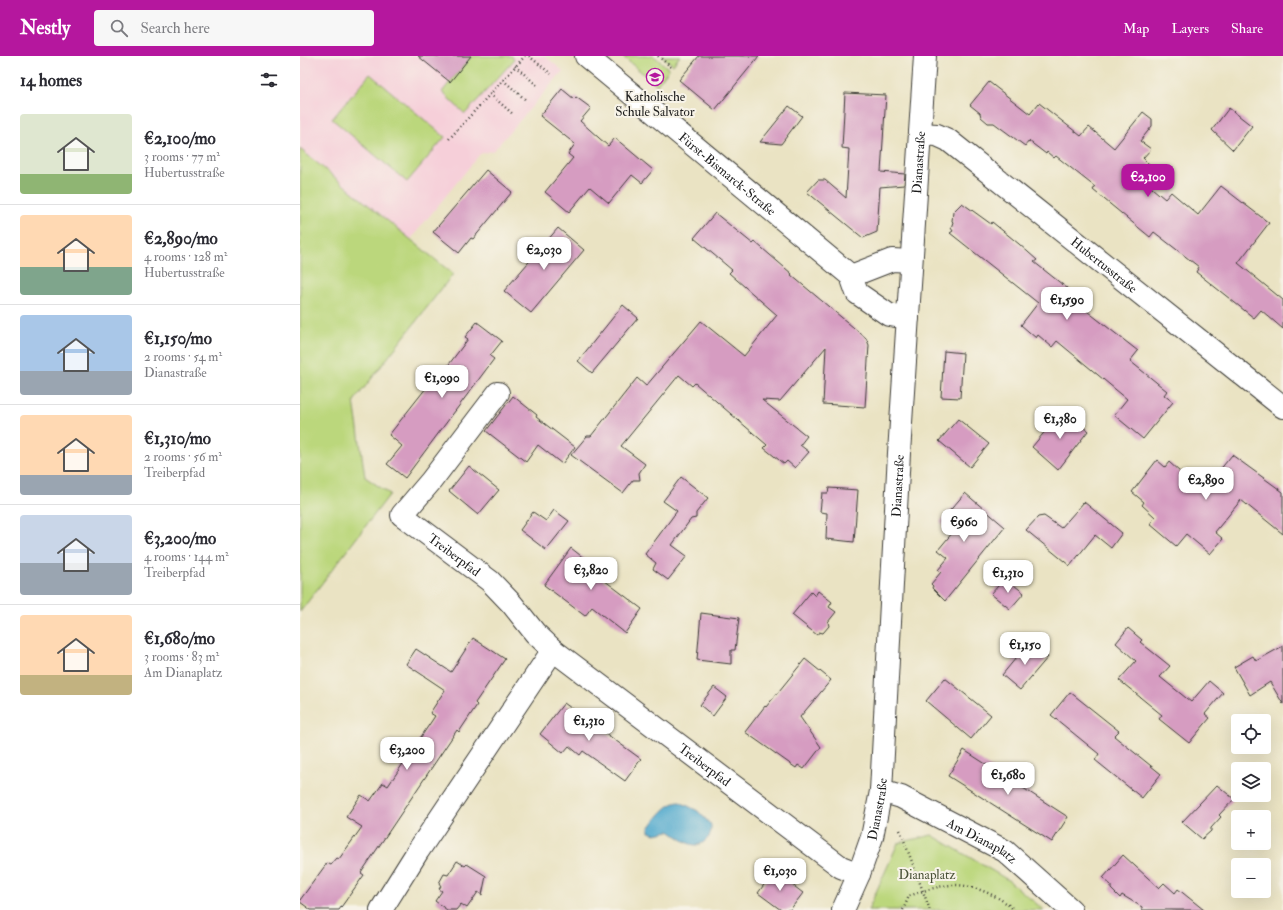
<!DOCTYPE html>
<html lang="en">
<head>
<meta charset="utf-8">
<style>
  :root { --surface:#fff; --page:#f7f7f7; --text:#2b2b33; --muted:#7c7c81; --line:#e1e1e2; --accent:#b5179e }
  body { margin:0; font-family:"IM FELL Double Pica",serif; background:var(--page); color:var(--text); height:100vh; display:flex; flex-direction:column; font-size:15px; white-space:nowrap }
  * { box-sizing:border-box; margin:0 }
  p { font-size:13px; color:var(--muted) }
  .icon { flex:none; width:22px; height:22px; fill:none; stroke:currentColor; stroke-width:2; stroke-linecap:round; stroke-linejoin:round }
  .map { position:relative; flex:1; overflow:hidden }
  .sheet { display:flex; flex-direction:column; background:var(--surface); width:300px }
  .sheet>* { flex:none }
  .controls { position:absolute; left:931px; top:658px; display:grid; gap:8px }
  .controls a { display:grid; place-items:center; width:40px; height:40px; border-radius:4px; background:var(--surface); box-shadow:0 4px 16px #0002; font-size:20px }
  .price { position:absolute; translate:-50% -34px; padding:0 9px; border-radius:8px; background:#fff; color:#222; font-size:13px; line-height:26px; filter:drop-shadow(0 1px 2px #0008) }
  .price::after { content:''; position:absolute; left:50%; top:24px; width:12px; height:9px; margin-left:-6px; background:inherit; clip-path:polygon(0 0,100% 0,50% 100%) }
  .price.active { background:var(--accent); color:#fff }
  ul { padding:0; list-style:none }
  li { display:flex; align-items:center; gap:12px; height:100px; padding:0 20px }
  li+li { border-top:1px solid var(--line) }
  li span { display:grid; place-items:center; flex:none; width:112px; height:80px; border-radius:4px; color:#555 }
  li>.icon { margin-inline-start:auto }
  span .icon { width:48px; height:48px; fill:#fffc; stroke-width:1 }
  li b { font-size:17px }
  h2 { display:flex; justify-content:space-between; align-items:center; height:48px; padding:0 20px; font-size:17px }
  header { display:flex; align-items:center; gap:24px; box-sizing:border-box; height:56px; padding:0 20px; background:var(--accent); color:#fff }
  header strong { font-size:19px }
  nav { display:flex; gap:22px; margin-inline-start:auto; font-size:14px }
  .search { width:280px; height:36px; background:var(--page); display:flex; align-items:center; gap:10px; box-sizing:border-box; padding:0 14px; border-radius:4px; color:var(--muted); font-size:15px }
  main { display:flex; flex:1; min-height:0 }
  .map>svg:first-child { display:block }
</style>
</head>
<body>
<header>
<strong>Nestly</strong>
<div class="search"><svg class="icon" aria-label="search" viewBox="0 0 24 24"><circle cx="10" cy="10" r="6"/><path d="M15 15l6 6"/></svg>Search here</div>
<nav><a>Map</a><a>Layers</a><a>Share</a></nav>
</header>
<main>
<section class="sheet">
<h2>14 homes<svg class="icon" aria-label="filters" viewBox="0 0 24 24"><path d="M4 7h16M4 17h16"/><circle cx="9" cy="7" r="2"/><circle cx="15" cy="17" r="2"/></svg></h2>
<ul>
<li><span style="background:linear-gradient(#dfe7d0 75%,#8fb573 0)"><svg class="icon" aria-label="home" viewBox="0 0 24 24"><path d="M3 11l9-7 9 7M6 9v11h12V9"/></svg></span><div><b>€2,100/mo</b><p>3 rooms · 77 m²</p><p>Hubertusstraße</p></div></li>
<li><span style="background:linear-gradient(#ffd9b3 65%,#7fa58c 0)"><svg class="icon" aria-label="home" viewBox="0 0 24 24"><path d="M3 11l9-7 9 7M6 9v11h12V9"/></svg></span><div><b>€2,890/mo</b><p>4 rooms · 128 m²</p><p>Hubertusstraße</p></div></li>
<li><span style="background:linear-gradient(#a9c7e8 70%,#9aa5b1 0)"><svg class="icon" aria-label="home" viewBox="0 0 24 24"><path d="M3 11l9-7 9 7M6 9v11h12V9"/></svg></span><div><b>€1,150/mo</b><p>2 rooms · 54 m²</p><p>Dianastraße</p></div></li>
<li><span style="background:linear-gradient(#ffd9b3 75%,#9aa5b1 0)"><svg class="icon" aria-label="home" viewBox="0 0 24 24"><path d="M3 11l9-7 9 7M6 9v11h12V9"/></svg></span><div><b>€1,310/mo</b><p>2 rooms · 56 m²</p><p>Treiberpfad</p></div></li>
<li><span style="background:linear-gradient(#c9d6e8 60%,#9aa5b1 0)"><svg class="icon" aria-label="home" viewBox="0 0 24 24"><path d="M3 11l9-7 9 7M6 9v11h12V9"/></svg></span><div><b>€3,200/mo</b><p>4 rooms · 144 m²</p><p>Treiberpfad</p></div></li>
<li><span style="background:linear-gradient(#ffd9b3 75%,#c2b280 0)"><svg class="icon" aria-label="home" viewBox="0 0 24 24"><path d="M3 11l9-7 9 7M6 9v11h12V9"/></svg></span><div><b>€1,680/mo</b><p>3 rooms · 83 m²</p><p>Am Dianaplatz</p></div></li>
</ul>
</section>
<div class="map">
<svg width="983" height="854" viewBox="0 0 983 854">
  <rect width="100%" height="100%" fill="#f7f3e8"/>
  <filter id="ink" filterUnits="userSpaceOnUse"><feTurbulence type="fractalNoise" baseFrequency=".025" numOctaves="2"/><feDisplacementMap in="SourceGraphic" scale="8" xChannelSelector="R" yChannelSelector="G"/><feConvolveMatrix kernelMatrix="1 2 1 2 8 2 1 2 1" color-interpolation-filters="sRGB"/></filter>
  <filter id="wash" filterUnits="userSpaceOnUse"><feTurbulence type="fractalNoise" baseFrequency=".012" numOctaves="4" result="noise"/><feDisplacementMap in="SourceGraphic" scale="16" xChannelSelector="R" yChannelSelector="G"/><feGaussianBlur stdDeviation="0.9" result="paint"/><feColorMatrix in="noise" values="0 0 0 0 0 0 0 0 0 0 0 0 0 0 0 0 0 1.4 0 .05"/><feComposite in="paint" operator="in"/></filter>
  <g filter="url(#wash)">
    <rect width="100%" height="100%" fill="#eae3c3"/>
    <polygon fill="#f6cfd9" points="0,0 245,0 263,15 194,94 180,98 110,184 0,93"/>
    <g fill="#bbd77c" stroke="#6c7a4c">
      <polygon points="171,0 212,0 214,4 165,58 142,36"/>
      <polygon points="322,0 354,0 369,13 357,29"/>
      <polygon points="362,0 380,0 373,9"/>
      <polygon points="70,18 145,81 107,126 32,63"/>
      <polygon points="0,93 153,218 54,345 65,421 90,438 0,556"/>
      <polygon points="632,779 708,824 744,854 568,854 598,787"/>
    </g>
    <path fill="#4fa9cd" stroke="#366274" d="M380,746l18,9 13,14c0,6 0,11 -5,15 -12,13 -26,-3 -37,-9l-14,3 -6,-2v-4c7,-9 18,-26 31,-26z"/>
    <g id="blocks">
      <g fill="#d69cc1">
        <polygon points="118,0 171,0 150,26"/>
        <polygon points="399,0 459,0 415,54 379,24"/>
        <polygon points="689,26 730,58 739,47 781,80 789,71 814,92 843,56 852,63 852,70 840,85 851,93 843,102 850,109 840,122 865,143 871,136 898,159 921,130 969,167 938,207 983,244 983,273 961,254 954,262 896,216 899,211 854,176 850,181 793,134 795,131 756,100 754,102 747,96 746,98 729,85 725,90 694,67 688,67 681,61 680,57 670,49"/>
        <polygon points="262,33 274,43 276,41 291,52 280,65 308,90 315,82 353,114 342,127 332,119 309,147 290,131 269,156 245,136 273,102 268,98 275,88 240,60"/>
        <polygon points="545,37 586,39 581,116 605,118 604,129 580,131 577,176 563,182 507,136 518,124 525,124 546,142 549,93 542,92"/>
        <polygon points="489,50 502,60 481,88 460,86"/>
        <polygon points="929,52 952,70 933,94 912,74"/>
        <polygon points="186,114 212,136 173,183 171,182 159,197 133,176"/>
        <polygon points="662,147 691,168 692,166 719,188 737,204 734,206 787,248 783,252 838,295 830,305 867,335 864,339 873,346 843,383 814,359 827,343 757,285 752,291 738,279 736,282 721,269 738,247 650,177 653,175 651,172 653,166 652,165 653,156"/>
        <polygon points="415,157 453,188 455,186 492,218 491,219 566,282 569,289 565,351 523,348 526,291 480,345 462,344 507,380 500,389 509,396 495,412 487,405 484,408 464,392 467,389 395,327 392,330 379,319 321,390 345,408 339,417 340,424 333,424 323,437 271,399 287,380 291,380 337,322 346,330 401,265 444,300 477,259 429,217 432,214 394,182"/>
        <polygon points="258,172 284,194 231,257 204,235"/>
        <polygon points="323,249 338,262 292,317 278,305"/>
        <polygon points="177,266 202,285 190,300 194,303 105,422 87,408 102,390 89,379 134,322 137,324 168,283 165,281"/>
        <polygon points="644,295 663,297 660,342 641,341"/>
        <polygon points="213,340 237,359 236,361 275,391 262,408 238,389 226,406 186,375"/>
        <polygon points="763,354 788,375 758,414 732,391"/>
        <polygon points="658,363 689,388 670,411 639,385"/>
        <polygon points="932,399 983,436 983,478 941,444 915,476 923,483 910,498 886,478 876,490 850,468 855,461 842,449 844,446 832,436 857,404 865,411 869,406 902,436"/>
        <polygon points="169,410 199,434 178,459 149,435"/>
        <polygon points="381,421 408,442 396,457 396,462 391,463 372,489 387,500 368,524 353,513 356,507 345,498 377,455 363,445"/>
        <polygon points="529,432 558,434 554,486 526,483 527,457 520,456 522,437 528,437"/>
        <polygon points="665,437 705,471 645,545 632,532 633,530 631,528 641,516 638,514 648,502 638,494 653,476 640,466"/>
        <polygon points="784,446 822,477 811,492 795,479 770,510 726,474 738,461 744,460 761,472"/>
        <polygon points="254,454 269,465 246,494 220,474 233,456 246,465"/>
        <polygon points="271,492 299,514 296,518 342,553 325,577 292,551 285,560 244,529"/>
        <polygon points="705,522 724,537 710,553 691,538"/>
        <polygon points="518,535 532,546 529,551 536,556 528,566 529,570 523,577 519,576 517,579 492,559 511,536 515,540"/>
        <polygon points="401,557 439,562 435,594 431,594 431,608 397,604"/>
        <polygon points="828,572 842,584 840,586 870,610 860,621 891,646 909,625 923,637 905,658 910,662 889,687 859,663 862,659 819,624 836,605 816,587"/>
        <polygon points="173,582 205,603 175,647 177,649 159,676 157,674 61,817 64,819 39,854 11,854 0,846 0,844 27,807 31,809 37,802 39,803 62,771 46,761 61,739 70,745 83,727 88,730 135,660 130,657 145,634 106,608 116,593 151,616"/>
        <polygon points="730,585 748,601 720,634 702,619"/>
        <polygon points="983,590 983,648 970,626 950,639 934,611 953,600 956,605"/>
        <polygon points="505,603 531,624 500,661 521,691 504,713 498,709 496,712 445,676 465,650 466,651"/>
        <polygon points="645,622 691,659 671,683 626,645"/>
        <polygon points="414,631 427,641 413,660 400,649"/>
        <polygon points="770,636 819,675 814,680 861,718 842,742 795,704 799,698 751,659"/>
        <polygon points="264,647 341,703 325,725 283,695 280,699 269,690 263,697 240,678"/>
        <polygon points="664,694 768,761 752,786 648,720"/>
        <polygon points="917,729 934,743 919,759 921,761 911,772 911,775 902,783 882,766"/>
        <polygon points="823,799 859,832 864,827 875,837 878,833 904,854 842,854 842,851 822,839 820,842 811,833 811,829 803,822"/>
        <polygon points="157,805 165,810 167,808 186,820 182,839 178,836 167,852 161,848 156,854 147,854 135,845 142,835 139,833 141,830 139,827 144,818 148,819"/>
        <polygon points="474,815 503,837 490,854 481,854 458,837"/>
      </g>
    </g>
  </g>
  <g filter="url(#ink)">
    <use href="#blocks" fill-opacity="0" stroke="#3b3a35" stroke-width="1"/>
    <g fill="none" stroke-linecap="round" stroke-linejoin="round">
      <defs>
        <g id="minor">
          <path id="s1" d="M286,0l265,220 6,17 32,22 19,3"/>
          <path id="s2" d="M620,78l17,1 11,5 335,267"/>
          <polyline points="551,220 592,204 611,205"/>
          <path id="s3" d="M198,337l-67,88 -29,34 88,66 22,23 23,29 18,17 288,217 18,7"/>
          <path id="s4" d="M581,735l20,6 104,54 66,59"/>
          <polyline points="81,854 118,795 253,594"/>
          <path id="s5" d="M543,854l16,-36 13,-37 9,-46 18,-338 26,-397"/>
        </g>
      </defs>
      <use href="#minor" stroke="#3b3a35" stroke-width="24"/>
      <g stroke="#3b3a35" stroke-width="2.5" stroke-dasharray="1 3" stroke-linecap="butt">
        <polyline points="229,0 251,18"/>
        <polyline points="358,0 371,11"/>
        <polyline points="215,10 239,31"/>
        <polyline points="203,24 227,45"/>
        <polyline points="190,38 214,59"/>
        <polyline points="149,83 225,0"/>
        <polyline points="600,774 630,854"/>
        <path d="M603,854l6,-14c14,-5 28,-10 43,-11 19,-1 49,11 62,25"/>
      </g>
      <use href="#minor" stroke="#fff" stroke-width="22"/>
    </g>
  </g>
  <defs>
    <symbol id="school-ring" viewBox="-11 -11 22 22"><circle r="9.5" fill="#f7f3e8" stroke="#b5179e" stroke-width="1.5"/><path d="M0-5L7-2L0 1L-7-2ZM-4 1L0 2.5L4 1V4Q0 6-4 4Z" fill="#b5179e"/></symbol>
  </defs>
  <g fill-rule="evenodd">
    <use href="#school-ring" x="345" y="11" width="20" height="20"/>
  </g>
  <g text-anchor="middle" stroke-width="4" stroke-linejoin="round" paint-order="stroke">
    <g font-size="13" fill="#1c1c1c" stroke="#f7f3e8">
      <text x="355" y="45">Katholische<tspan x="355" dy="15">Schule Salvator</tspan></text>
    </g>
    <g font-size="13" fill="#1c1c1c" stroke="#f7f3e8">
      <text dy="5" stroke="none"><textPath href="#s5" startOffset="755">Dianastraße</textPath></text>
      <text dy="5" stroke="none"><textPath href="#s1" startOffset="184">Fürst-Bismarck-Straße</textPath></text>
      <text dy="5" stroke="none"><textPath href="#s2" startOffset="229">Hubertusstraße</textPath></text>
      <text dy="5" stroke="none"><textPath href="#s5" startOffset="431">Dianastraße</textPath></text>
      <text dy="5" stroke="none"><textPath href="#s3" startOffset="221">Treiberpfad</textPath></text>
      <text dy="5" stroke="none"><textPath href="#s3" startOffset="549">Treiberpfad</textPath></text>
      <text dy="5" stroke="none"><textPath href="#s5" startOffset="107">Dianastraße</textPath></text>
      <text dy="5" stroke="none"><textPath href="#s4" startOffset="113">Am Dianaplatz</textPath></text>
    </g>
    <g font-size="13" fill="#4c5439" stroke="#f7f3e8">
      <text x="627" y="823">Dianaplatz</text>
    </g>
  </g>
</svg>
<div class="controls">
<a><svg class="icon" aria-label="locate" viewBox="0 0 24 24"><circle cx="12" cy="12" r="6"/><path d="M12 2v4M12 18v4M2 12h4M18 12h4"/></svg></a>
<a><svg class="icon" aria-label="layers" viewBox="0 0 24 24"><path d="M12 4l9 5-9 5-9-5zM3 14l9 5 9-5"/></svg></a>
<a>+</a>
<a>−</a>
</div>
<b class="price active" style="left:848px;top:142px">€2,100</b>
<b class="price" style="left:244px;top:215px">€2,030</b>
<b class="price" style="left:767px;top:265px">€1,590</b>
<b class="price" style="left:142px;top:343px">€1,090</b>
<b class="price" style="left:760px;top:384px">€1,380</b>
<b class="price" style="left:906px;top:445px">€2,890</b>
<b class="price" style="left:664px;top:487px">€960</b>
<b class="price" style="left:291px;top:535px">€3,820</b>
<b class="price" style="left:708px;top:538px">€1,310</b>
<b class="price" style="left:725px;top:610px">€1,150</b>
<b class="price" style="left:289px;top:686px">€1,310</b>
<b class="price" style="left:107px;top:715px">€3,200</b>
<b class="price" style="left:708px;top:740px">€1,680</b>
<b class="price" style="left:480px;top:836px">€1,030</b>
</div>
</main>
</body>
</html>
